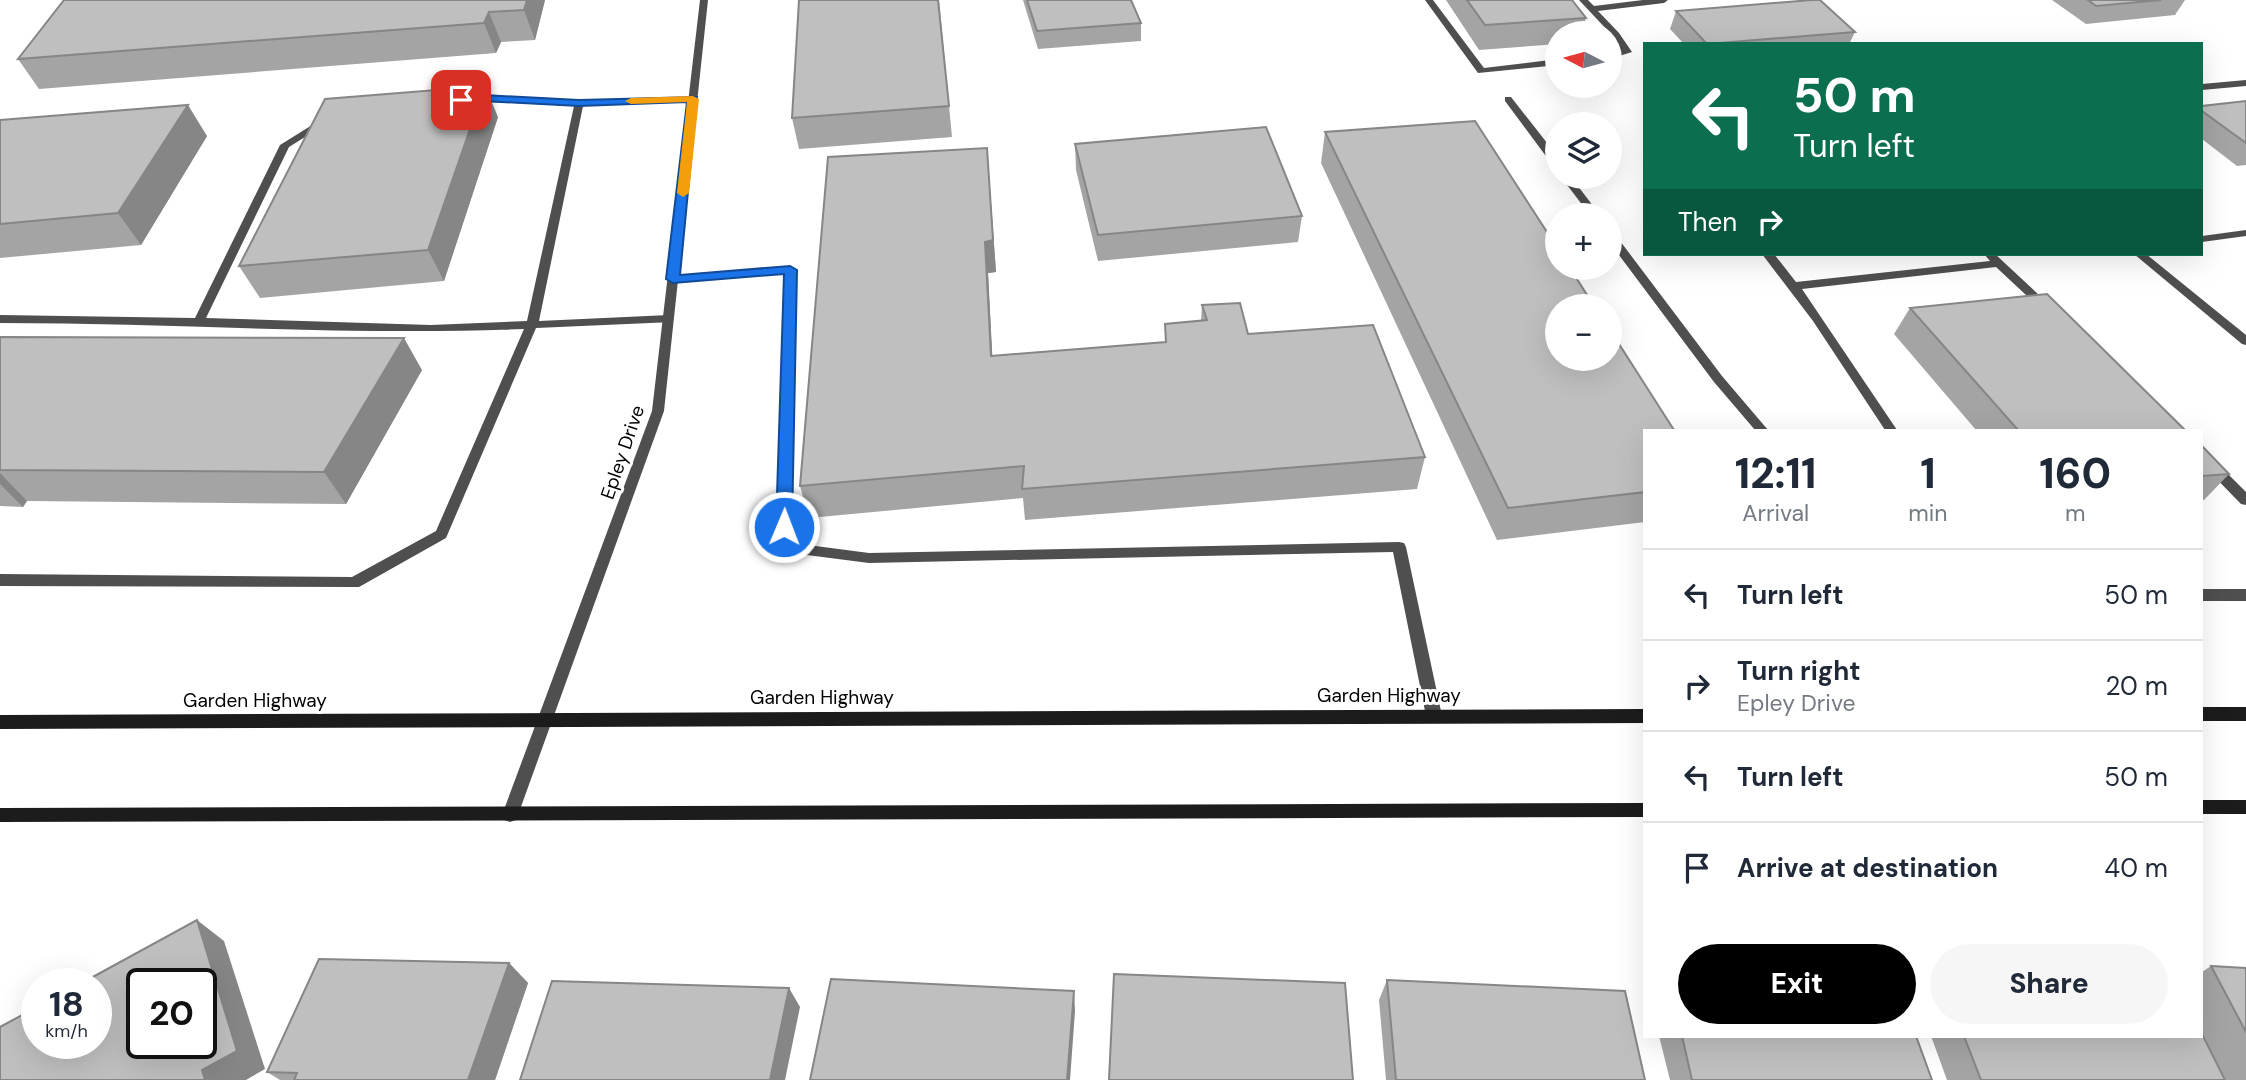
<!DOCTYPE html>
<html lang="en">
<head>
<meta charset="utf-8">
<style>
  body { margin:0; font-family:"DM Sans",sans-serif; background:#f6f6f7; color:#1f2937; height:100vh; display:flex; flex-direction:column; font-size:26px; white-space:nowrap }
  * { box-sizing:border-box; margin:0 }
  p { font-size:23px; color:#747a83 }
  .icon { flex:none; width:38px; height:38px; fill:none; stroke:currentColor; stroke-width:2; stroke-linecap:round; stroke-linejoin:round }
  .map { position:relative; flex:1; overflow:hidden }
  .side { position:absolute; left:1643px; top:429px; width:560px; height:609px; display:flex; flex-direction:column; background:#fff; border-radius:0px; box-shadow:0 7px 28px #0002 }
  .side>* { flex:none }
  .top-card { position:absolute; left:1643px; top:42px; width:560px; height:214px; border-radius:0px; box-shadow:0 7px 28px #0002; background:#0b6e4f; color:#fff; overflow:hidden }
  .needle { width:46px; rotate:276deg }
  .fabs { position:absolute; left:1545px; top:21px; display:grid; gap:14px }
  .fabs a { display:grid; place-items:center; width:77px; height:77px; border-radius:50%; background:#fff; box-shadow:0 7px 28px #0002; font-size:35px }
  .speed { position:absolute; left:21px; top:968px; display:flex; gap:14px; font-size:35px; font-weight:700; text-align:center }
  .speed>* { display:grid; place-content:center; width:91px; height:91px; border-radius:50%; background:#fff; box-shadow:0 7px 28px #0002; line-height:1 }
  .speed small { font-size:18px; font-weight:400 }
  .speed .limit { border:4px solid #111; border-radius:10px; background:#fff; color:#111 }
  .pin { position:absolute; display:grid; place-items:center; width:60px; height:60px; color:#fff; margin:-30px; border-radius:14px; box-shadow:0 4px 10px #0006 }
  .me { position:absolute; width:77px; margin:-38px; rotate:1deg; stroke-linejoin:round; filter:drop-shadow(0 0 5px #0008) }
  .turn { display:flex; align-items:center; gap:24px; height:147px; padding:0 35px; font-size:32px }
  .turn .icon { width:91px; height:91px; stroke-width:2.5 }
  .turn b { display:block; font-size:49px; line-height:60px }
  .then { display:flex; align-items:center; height:66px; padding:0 35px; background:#0003; gap:14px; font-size:26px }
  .eta { display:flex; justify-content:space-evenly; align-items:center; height:119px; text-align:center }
  .eta b { font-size:42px; font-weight:800; line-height:49px }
  .button { display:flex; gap:14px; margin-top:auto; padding:14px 35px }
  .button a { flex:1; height:80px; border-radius:42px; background:#000; color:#fff; font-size:28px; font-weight:800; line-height:80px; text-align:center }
  .button a+a { background:#f6f6f7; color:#1f2937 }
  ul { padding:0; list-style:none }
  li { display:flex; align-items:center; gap:21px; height:91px; padding:0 35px; border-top:2px solid #e0e1e3 }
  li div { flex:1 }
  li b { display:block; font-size:26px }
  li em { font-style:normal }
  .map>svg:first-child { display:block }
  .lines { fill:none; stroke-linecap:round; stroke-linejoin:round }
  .lane { fill:#4f4f4f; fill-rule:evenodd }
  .street { fill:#4f4f4f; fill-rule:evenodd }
  .secondary { fill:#1c1c1c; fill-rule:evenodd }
  .wall { fill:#a4a4a4 }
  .shaded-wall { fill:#868686 }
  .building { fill:#bfbfbf; stroke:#868686; stroke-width:2; fill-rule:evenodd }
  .route { fill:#1a73e8; stroke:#114b97; stroke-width:2 }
  .slow { fill:#f59e0b }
  .labels { text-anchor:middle; stroke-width:6; stroke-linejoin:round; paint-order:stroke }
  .street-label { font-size:19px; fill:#000; stroke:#fff }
</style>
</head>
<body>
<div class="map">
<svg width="2246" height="1080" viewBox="0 0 2246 1080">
  <rect width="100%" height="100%" fill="#fff"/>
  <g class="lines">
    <g class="lane">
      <path d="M1425 0H1433L1484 68 1558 59V65L1478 73Z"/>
      <path d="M1579 0H1588L1594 6 1643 0H1668L1664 3 1598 11 1619 33 1632 52 1610 59V53L1621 51 1610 33Z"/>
      <path d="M2246 80V86L2202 90V84Z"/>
      <path d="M473 96 579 100 696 97 698 99 693 102 583 106 539 321 669 315 673 316V322L536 328 446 538 359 587 0 586V574L352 577 436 531 524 329C350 336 175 323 0 323V315L195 318 280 145 325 117 329 118V122L289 147 206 318 431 325 527 321 574 106 470 101 468 99Z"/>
      <path d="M1505 97H1511L1558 157V168L1554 167 1505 101Z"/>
      <path d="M1561 177H1571L1600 215H1590Z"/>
      <path d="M2246 230V236L2202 242V236Z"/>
      <path d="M1610 232 1614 233 1722 376 1768 430H1755L1714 382 1610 243Z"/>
      <path d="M1762 254H1774L1796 282 1990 261 1984 254H1995L2052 307 2050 310H2042L1996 267 1802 289 1897 430H1885L1813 321Z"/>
      <path d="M2134 254H2146L2246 335V345L2242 344Z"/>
      <path d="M790 267 796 270 791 526 808 545 869 553 1399 542 1404 543 1406 547 1442 716 1440 721 1434 723 1428 721 1426 716 1393 552 869 563 799 554 777 527 784 274 673 283 667 279 673 275Z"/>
      <path d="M2202 451 2207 453 2246 492V505L2241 504 2202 464Z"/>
      <rect x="2202" y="589" width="44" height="12"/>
    </g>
    <path class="street" d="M700 0H708L664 411 518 815 516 820 510 822 504 820 502 815 652 411Z"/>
    <g class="secondary">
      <rect x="2202" y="707" width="44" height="14"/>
      <path d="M1645 709V723L0 729V715Z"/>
      <rect x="2202" y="800" width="44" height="14"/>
      <path d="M1645 803V817L0 822V808Z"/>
    </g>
  </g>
  <g class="wall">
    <path d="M545 0 535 40 501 42 496 53 39 89 18 59Z"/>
    <path d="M939 0 952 137 799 149 792 118Z"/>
    <path d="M1023 0H1131L1141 23V41L1038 49Z"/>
    <path d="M1446 0H1572L1586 18 1582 33H1558V44L1479 50Z"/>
    <path d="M2052 0H2185L2175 15 2086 24Z"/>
    <path d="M1676 11 1855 32 1849 44H1684L1670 29Z"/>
    <path d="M2246 101V165L2237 166 2202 139V106Z"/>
    <path d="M498 117 444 281 260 298 239 266Z"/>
    <path d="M0 120 207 136 141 245 0 258Z"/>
    <path d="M1325 132 1645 430V522L1497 540 1321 163Z"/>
    <path d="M1075 144 1302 216 1298 242 1098 261 1076 170Z"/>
    <path d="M987 148 996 272 988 273 992 356 1165 342V324L1201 321 1202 305 1248 334 1425 457 1417 489 1025 520 1023 498 809 518 800 486Z"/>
    <path d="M1910 308 2185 430H1976L1894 334Z"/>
    <path d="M0 337 422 370 346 504 27 501 23 507 0 506Z"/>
    <path d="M2202 446 2229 474 2204 500H2202Z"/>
    <path d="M509 963 528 983 495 1080H280L267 1072Z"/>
    <path d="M2211 966 2246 968V1080H2225L2202 1034V972Z"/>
    <path d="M1387 980 1645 1080H1386L1379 1000Z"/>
    <path d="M1659 1036H1916L1932 1080H1670Z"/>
    <path d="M1931 1036H2202L2225 1080H1947Z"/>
  </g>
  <g class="shaded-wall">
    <path d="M527 0H545L535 40 524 10Z"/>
    <path d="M489 12 501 42 496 53 484 23Z"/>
    <path d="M485 86 498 117 444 281 428 250Z"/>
    <path d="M188 105 207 136 141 245 118 213Z"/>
    <path d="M987 148 996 272 988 273 994 388 991 356 985 242Z"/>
    <path d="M404 338 422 370 346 504 324 472Z"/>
    <path d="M0 473 27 501 23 507 0 484Z"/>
    <path d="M197 920 224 941 265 1069 246 1080H205L202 1070Z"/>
    <path d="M509 963 528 983 495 1080H468Z"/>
    <path d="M789 988 800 1007 785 1080H770Z"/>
    <path d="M1074 991 1075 1011 1070 1080H1067Z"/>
  </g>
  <g class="building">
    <path d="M64 0H527L524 10 489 12 484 23 18 59Z"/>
    <path d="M799 0H938L949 106 792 118Z"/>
    <path d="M1027 0H1131L1141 23 1037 31Z"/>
    <path d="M1467 0H1572L1586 18 1485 25Z"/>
    <path d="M1812 0H1820L1855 32 1707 44 1676 11Z"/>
    <path d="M2088 0H2161L2096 6Z"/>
    <path d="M485 86 428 250 239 266 325 99Z"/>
    <path d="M2246 101V143L2202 111V106Z"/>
    <path d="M188 105 118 213 0 224V120Z"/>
    <path d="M1475 121 1558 249V268H1570L1594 306H1558V359H1610V330L1674 430H1645V492L1508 508 1325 132Z"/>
    <path d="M1266 127 1302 216 1098 235 1075 144Z"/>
    <path d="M987 148 993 240 985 242 991 356 1166 342 1165 324 1207 320 1202 305 1240 303 1248 334 1373 325 1425 457 1022 489 1024 466 800 486 828 157Z"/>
    <path d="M2047 294 2185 430H2018L1910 308Z"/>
    <path d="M0 337 404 338 324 472 0 470Z"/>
    <path d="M2202 446 2229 474 2202 476Z"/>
    <path d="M197 920 237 1051 202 1070 205 1080H0V1027L37 1007V1043H96V984H80ZM142 984H201V1043H142Z"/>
    <path d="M319 959 509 963 468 1080H294L297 1073 267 1072Z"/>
    <path d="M2211 966 2246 968V1032Z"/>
    <path d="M1114 974 1345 983 1353 1080H1109Z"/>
    <path d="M831 979 1074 991 1067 1080H810Z"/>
    <path d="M1387 980 1625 991 1645 1080H1396Z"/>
    <path d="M552 981 789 988 770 1080H520Z"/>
    <path d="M2202 1034 2225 1080H1981L1964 1036H2202Z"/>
    <path d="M1682 1036H1916L1932 1080H1692Z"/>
  </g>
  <path class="route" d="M483 95 579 100 697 97 680 275 790 266 797 270 792 527 790 531 784 532 776 527 784 274 673 283 666 279 687 102 579 106 483 101 461 104 455 100 461 97Z"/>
  <path class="slow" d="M693 96 699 99 689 193 683 197 677 193 687 102 631 104 625 101 631 98Z"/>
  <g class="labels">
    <g class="street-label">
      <text transform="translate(622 452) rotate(-71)" y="7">Epley Drive</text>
      <text x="1389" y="702">Garden Highway</text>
      <text x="822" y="704">Garden Highway</text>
      <text x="255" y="707">Garden Highway</text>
    </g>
  </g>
</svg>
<div class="fabs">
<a><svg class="needle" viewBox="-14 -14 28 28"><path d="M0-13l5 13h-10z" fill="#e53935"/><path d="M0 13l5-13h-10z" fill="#747a83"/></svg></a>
<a><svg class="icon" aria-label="layers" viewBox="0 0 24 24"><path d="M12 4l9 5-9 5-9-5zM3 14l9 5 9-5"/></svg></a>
<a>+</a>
<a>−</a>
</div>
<div class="speed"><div>18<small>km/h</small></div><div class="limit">20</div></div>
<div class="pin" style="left:461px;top:100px;background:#d93025"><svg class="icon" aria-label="arrive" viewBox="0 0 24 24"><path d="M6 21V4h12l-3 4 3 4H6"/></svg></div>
<svg class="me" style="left:784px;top:527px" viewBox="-20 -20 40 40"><circle r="17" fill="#1a73e8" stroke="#fff" stroke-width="3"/><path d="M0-11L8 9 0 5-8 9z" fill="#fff"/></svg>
<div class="top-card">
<div class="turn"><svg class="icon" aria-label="left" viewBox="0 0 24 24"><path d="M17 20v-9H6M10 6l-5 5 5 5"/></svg><div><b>50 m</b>Turn left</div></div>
<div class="then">Then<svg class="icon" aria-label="right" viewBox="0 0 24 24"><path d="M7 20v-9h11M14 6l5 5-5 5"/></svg></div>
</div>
<section class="side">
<div class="eta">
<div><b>12:11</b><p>Arrival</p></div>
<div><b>1</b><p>min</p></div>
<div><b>160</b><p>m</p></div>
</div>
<ul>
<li><svg class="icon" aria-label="left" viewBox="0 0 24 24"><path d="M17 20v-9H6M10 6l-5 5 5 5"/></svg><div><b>Turn left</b></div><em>50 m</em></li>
<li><svg class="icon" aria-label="right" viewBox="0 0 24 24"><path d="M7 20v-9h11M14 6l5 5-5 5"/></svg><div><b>Turn right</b><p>Epley Drive</p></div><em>20 m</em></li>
<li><svg class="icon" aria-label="left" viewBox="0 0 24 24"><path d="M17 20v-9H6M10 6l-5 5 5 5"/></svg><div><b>Turn left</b></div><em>50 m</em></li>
<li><svg class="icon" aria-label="arrive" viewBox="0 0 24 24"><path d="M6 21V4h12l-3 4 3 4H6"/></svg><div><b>Arrive at destination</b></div><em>40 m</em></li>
</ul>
<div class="button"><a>Exit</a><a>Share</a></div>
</section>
</div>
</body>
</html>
